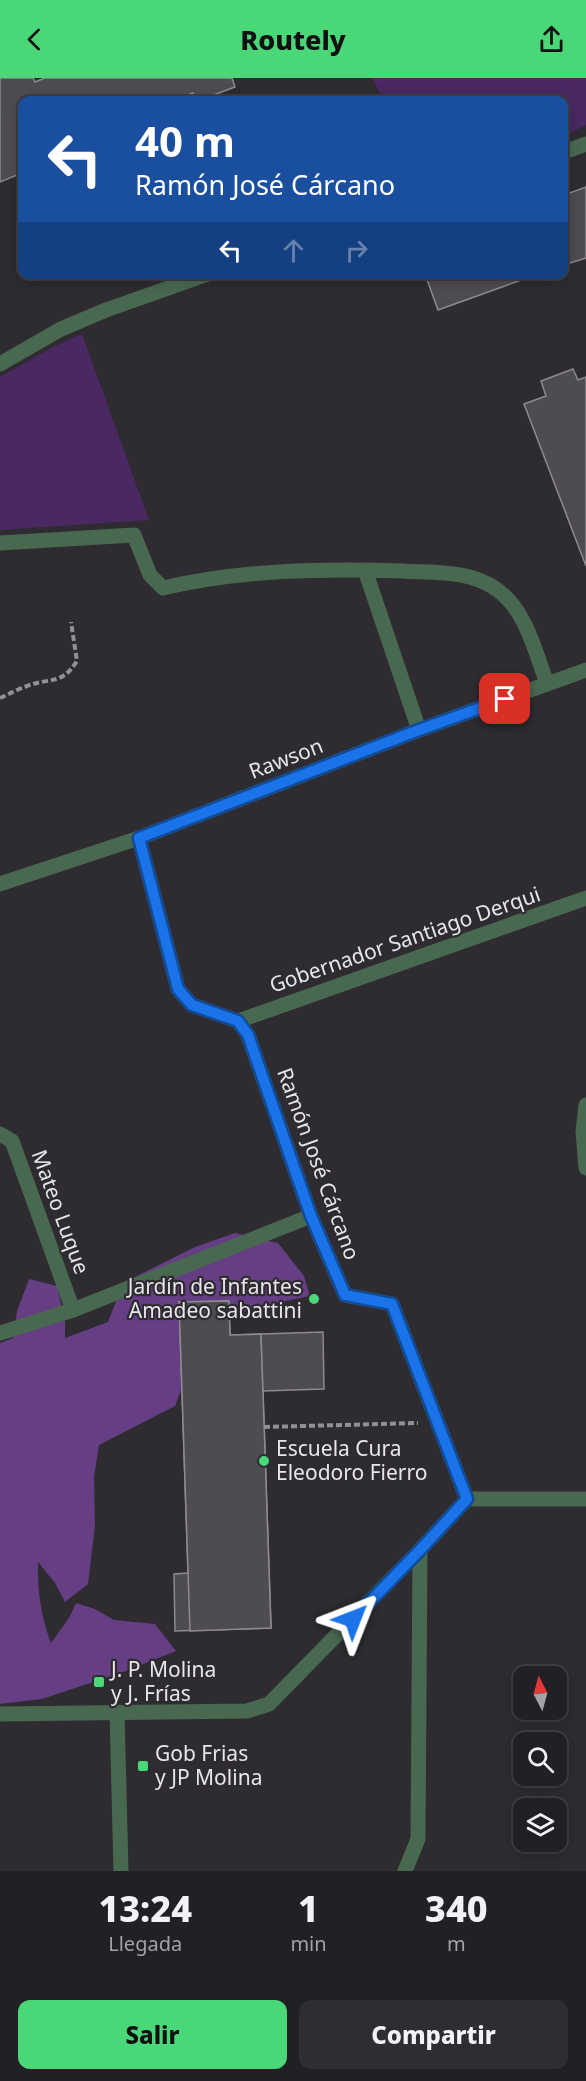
<!DOCTYPE html>
<html lang="es">
<head>
<meta charset="utf-8">
<style>
  body { margin:0; font-family:"Noto Sans",sans-serif; background:#2e2d32; color:#f1f3f6; height:100vh; display:flex; flex-direction:column; font-size:22px; white-space:nowrap }
  * { box-sizing:border-box; margin:0 }
  p { font-size:20px; color:#a2a3a7 }
  .icon { flex:none; width:33px; height:33px; fill:none; stroke:currentColor; stroke-width:2; stroke-linecap:round; stroke-linejoin:round }
  .map { position:relative; height:1793px; overflow:hidden }
  .side { display:flex; flex-direction:column; background:#222025; flex:1 }
  .side>* { flex:none }
  .banner { position:absolute; left:18px; top:18px; width:550px; height:183px; border-radius:12px; box-shadow:0 3px 15px #0003,0 0 0 2px #3f3e42; background:#1a4fa0; color:#fff; overflow:hidden }
  .needle { width:39px; rotate:354deg }
  .buttons { position:absolute; left:513px; top:1588px; display:grid; gap:12px }
  .buttons a { display:grid; place-items:center; width:54px; height:54px; border-radius:12px; background:#222025; box-shadow:0 3px 15px #0003,0 0 0 2px #3f3e42; font-size:30px }
  .pin { position:absolute; display:grid; place-items:center; width:51px; height:51px; color:#fff; margin:-26px; border-radius:12px; box-shadow:0 3px 9px #0006 }
  .me { position:absolute; width:66px; margin:-33px; rotate:45deg; stroke-linejoin:round; filter:drop-shadow(0 0 4px #0008) }
  .turn { display:flex; align-items:center; gap:21px; height:126px; padding:0 18px; font-size:27px }
  .turn .icon { width:78px; height:78px; stroke-width:2.5 }
  .turn b { display:block; font-size:42px; line-height:51px }
  .lanes { display:flex; align-items:center; height:57px; padding:0 18px; background:#0003; justify-content:center; gap:30px; direction:ltr }
  .lanes .off { opacity:.35 }
  .eta { display:flex; justify-content:space-evenly; align-items:center; height:102px; text-align:center }
  .eta b { font-size:36px; font-weight:800; line-height:42px }
  .button { display:flex; gap:12px; margin-top:auto; padding:12px 18px }
  .button a { flex:1; height:69px; border-radius:12px; background:#4ad778; color:#111; font-size:24px; font-weight:800; line-height:69px; text-align:center }
  .button a+a { background:#2e2d32; color:#f1f3f6 }
  header { display:flex; justify-content:space-between; align-items:center; height:78px; padding:0 18px; background:#4ad778; color:#111; font-size:27px; font-weight:800 }
  .map>svg:first-child { display:block }
  .green { fill:#4a2862 }
  .forest { fill:#653e83 }
  .building { fill:#4f4b52; stroke:#8e8a92; stroke-width:1.5 }
  .lines { fill:none; stroke-linecap:round; stroke-linejoin:round }
  .path { stroke:#939196; stroke-width:4; stroke-dasharray:6 3; stroke-linecap:butt }
  .minor { stroke:#496850; stroke-width:15 }
  .route-casing { stroke:#114b97; stroke-width:15 }
  .route { stroke:#1a73e8; stroke-width:10 }
  .poi-dot { fill:#4ad778; stroke:#2e2b31; stroke-width:2 }
  .labels { text-anchor:middle; stroke-width:4.5; stroke-linejoin:round; paint-order:stroke }
  .street-label { font-size:21px; fill:#e8e6ea; stroke:#2e2b31 }
  .poi-label { font-size:21px; fill:#e8e6ea; stroke:#2e2b31; text-anchor:start }
</style>
</head>
<body>
<header><svg class="icon" aria-label="back" viewBox="0 0 24 24"><path d="M15 5l-7 7 7 7"/></svg>Routely<svg class="icon" aria-label="share" viewBox="0 0 24 24"><path d="M12 15V3M7 8l5-5 5 5M5 13v7h14v-7"/></svg></header>
<div class="map">
<svg width="586" height="1793" viewBox="0 0 586 1793">
  <rect width="100%" height="100%" fill="#2e2b31"/>
  <g class="green">
    <path d="M372 0H586V47L564 58V22H383Z"/>
    <path d="M82 256 149 442 0 452V299L53 269Z"/>
  </g>
  <path class="forest" d="M235 1155 278 1165 304 1198 310 1218 256 1229 207 1250 191 1285 175 1328 99 1367 94 1399 95 1447 88 1506 65 1524 55 1505 38 1484C37 1512 41 1538 51 1565L69 1540 76 1525 95 1531 114 1542 155 1546 176 1573 126 1593 42 1621 0 1626V1265L13 1260 17 1233 29 1201 57 1208 65 1242V1260L108 1244 123 1205 195 1169Z"/>
  <g class="building">
    <path d="M0 0H33L35 4 45 0H232L235 9 200 22H196L193 15 174 22H22V95L0 104Z"/>
    <path d="M586 109V180L564 187V117Z"/>
    <path d="M425 196H538L438 232Z"/>
    <path d="M573 291 578 302 586 299V488L524 326 546 318 541 303Z"/>
    <path d="M229 1223 230 1257 261 1256 271 1550 175 1553 174 1496 188 1495 179 1224Z"/>
    <path d="M229 1223 230 1257 261 1256 271 1550 190 1553 179 1224Z"/>
    <path d="M323 1254 324 1311 263 1313 261 1256Z"/>
  </g>
  <g class="lines">
    <g class="path">
      <path d="M0 620C9 616 18 611 27 608 50 599 61 608 77 583L71 544"/>
      <path d="M264 1349 418 1345"/>
    </g>
    <g class="minor">
      <path d="M564 74 586 66"/>
      <path d="M0 286 61 251 106 232 208 196"/>
      <path d="M0 465 134 457 150 497 163 510C241 492 323 490 403 493 435 495 469 492 496 511 526 531 535 574 547 605"/>
      <path d="M365 492 419 652"/>
      <path d="M139 760 178 911 192 927 238 943 248 957 311 1138 345 1217 392 1226 467 1421"/>
      <path d="M0 806 139 760 419 652 586 592"/>
      <path d="M238 943 586 820"/>
      <path d="M586 1027 583 1054 586 1090"/>
      <path d="M0 1056 12 1063 73 1232"/>
      <path d="M0 1255 73 1232 311 1138"/>
      <path d="M117 1634 121 1793"/>
      <path d="M0 1636 247 1633 269 1626 420 1472 467 1421H586"/>
      <path d="M405 1793 418 1761 420 1472"/>
    </g>
  </g>
  <g class="lines">
    <g class="route-casing">
      <path id="route" d="M353 1541 420 1472 467 1421 392 1226 345 1217 311 1138 248 957 238 943 192 927 178 911 139 760 419 652 505 621"/>
    </g>
    <use href="#route" class="route"/>
  </g>
  <g class="poi-dot">
    <circle cx="314" cy="1221" r="6"/>
    <circle cx="264" cy="1383" r="6"/>
    <rect x="93" y="1598" width="12" height="12" rx="3"/>
    <rect x="137" y="1682" width="12" height="12" rx="3"/>
  </g>
  <g class="labels">
    <g class="street-label">
      <text transform="translate(286 681) rotate(-21)" y="7">Rawson</text>
      <text transform="translate(405 862) rotate(-19)" y="7">Gobernador Santiago Derqui</text>
      <text transform="translate(318 1086) rotate(70)" y="7">Ramón José Cárcano</text>
      <text transform="translate(60 1134) rotate(70)" y="7">Mateo Luque</text>
    </g>
    <g class="poi-label">
      <text x="302" y="1216" text-anchor="end">Jardín de Infantes<tspan x="302" dy="24">Amadeo sabattini</tspan></text>
      <text x="276" y="1378">Escuela Cura<tspan x="276" dy="24">Eleodoro Fierro</tspan></text>
      <text x="111" y="1599">J. P. Molina<tspan x="111" dy="24">y J. Frías</tspan></text>
      <text x="155" y="1683">Gob Frias<tspan x="155" dy="24">y JP Molina</tspan></text>
    </g>
  </g>
</svg>
<div class="buttons">
<a><svg class="needle" viewBox="-14 -14 28 28"><path d="M0-13l5 13h-10z" fill="#e53935"/><path d="M0 13l5-13h-10z" fill="#a2a3a7"/></svg></a>
<a><svg class="icon" aria-label="search" viewBox="0 0 24 24"><circle cx="10" cy="10" r="6"/><path d="M15 15l6 6"/></svg></a>
<a><svg class="icon" aria-label="layers" viewBox="0 0 24 24"><path d="M12 4l9 5-9 5-9-5zM3 14l9 5 9-5"/></svg></a>
</div>
<div class="pin" style="left:505px;top:621px;background:#d93025"><svg class="icon" aria-label="arrive" viewBox="0 0 24 24"><path d="M6 21V4h12l-3 4 3 4H6"/></svg></div>
<svg class="me" style="left:353px;top:1541px" viewBox="-20 -20 40 40"><path d="M0-17L14 15 0 8-14 15z" fill="#1a73e8" stroke="#fff" stroke-width="4"/></svg>
<div class="banner">
<div class="turn"><svg class="icon" aria-label="left" viewBox="0 0 24 24"><path d="M17 20v-9H6M10 6l-5 5 5 5"/></svg><div><b>40 m</b>Ramón José Cárcano</div></div>
<div class="lanes"><svg class="icon" aria-label="left" viewBox="0 0 24 24"><path d="M17 20v-9H6M10 6l-5 5 5 5"/></svg><svg class="icon off" aria-label="ahead" viewBox="0 0 24 24"><path d="M12 20V5M6 11l6-6 6 6"/></svg><svg class="icon off" aria-label="right" viewBox="0 0 24 24"><path d="M7 20v-9h11M14 6l5 5-5 5"/></svg></div>
</div>
</div>
<section class="side">
<div class="eta">
<div><b>13:24</b><p>Llegada</p></div>
<div><b>1</b><p>min</p></div>
<div><b>340</b><p>m</p></div>
</div>
<div class="button"><a>Salir</a><a>Compartir</a></div>
</section>
</body>
</html>
